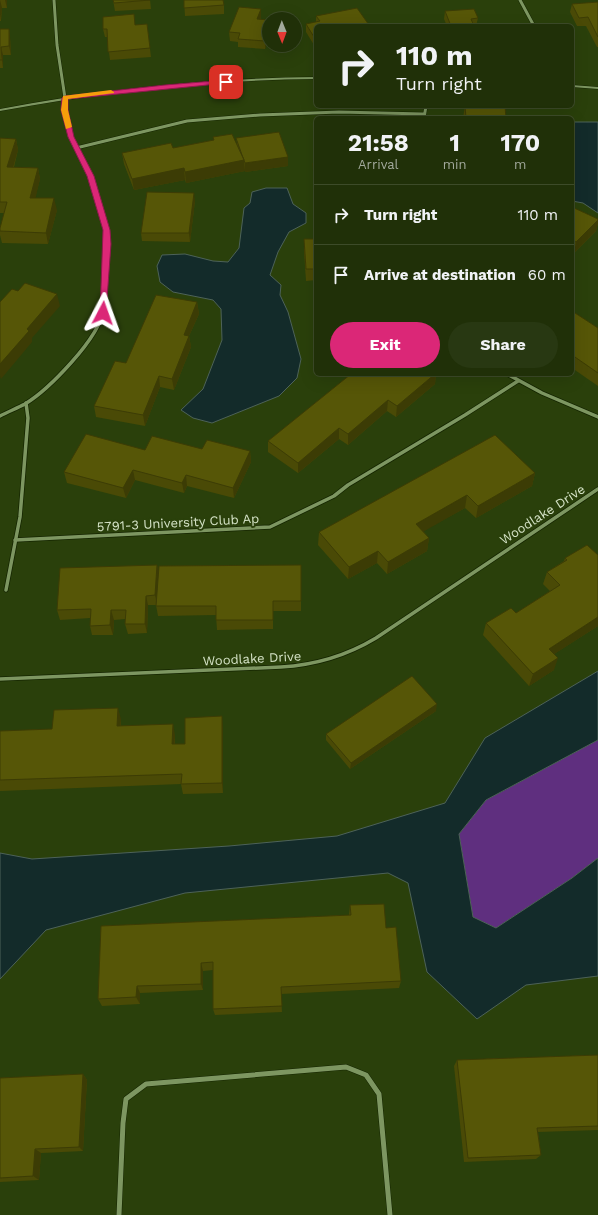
<!DOCTYPE html>
<html lang="en">
<head>
<meta charset="utf-8">
<style>
  body { margin:0; font-family:"Work Sans",sans-serif; background:#283812; color:#f1f3f6; height:100vh; display:flex; flex-direction:column; font-size:15px; white-space:nowrap }
  * { box-sizing:border-box; margin:0 }
  p { font-size:13px; color:#a2a99c }
  .icon { flex:none; width:22px; height:22px; fill:none; stroke:currentColor; stroke-width:2; stroke-linecap:round; stroke-linejoin:round }
  .map { position:relative; flex:1; overflow:hidden }
  .drawer { position:absolute; left:314px; top:116px; width:260px; height:260px; display:flex; flex-direction:column; background:#203008; border-radius:6px; box-shadow:0 4px 16px #0002,0 0 0 1px #3d4b29 }
  .drawer>* { flex:none }
  .guide { position:absolute; left:314px; top:24px; width:260px; height:84px; border-radius:6px; box-shadow:0 4px 16px #0002,0 0 0 1px #3d4b29; background:#203008; color:#f1f3f6; overflow:hidden }
  .needle { width:26px; rotate:179deg }
  .fabs { position:absolute; left:262px; top:12px; display:grid; gap:8px }
  .fabs a { display:grid; place-items:center; width:40px; height:40px; border-radius:50%; background:#203008; box-shadow:0 4px 16px #0002,0 0 0 1px #3d4b29; font-size:20px }
  .pin { position:absolute; display:grid; place-items:center; width:34px; height:34px; color:#fff; margin:-17px; border-radius:8px; box-shadow:0 2px 6px #0006 }
  .me { position:absolute; width:44px; margin:-22px; rotate:4deg; stroke-linejoin:round; filter:drop-shadow(0 0 3px #0008) }
  .turn { display:flex; align-items:center; gap:14px; height:84px; padding:0 16px; font-size:18px }
  .turn .icon { width:52px; height:52px; stroke-width:2.5 }
  .turn b { display:block; font-size:28px; line-height:34px }
  .eta { display:flex; justify-content:space-evenly; align-items:center; height:68px; text-align:center }
  .eta b { font-size:24px; font-weight:700; line-height:28px }
  .cta { display:flex; gap:8px; margin-top:auto; padding:8px 16px }
  .cta a { flex:1; height:46px; border-radius:24px; background:#db2777; color:#fff; font-size:16px; font-weight:700; line-height:46px; text-align:center }
  .cta a+a { background:#283812; color:#f1f3f6 }
  ul { padding:0; list-style:none }
  li { display:flex; align-items:center; gap:12px; height:60px; padding:0 16px; border-top:1px solid #3d4b29 }
  li div { flex:1 }
  li b { display:block; font-size:15px }
  li em { font-style:normal }
  .map>svg:first-child { display:block }
  .green { fill:#5f2f7f }
  .water { fill:#132b2a; stroke:#4d6259 }
  .lines { fill:none; stroke-linecap:round; stroke-linejoin:round }
  .minor-far2-casing { stroke:#152500; stroke-width:4 }
  .minor-far1-casing { stroke:#152500; stroke-width:5 }
  .minor-casing { stroke:#152500; stroke-width:6 }
  .tertiary-casing { stroke:#152500; stroke-width:1 }
  .minor-far2 { stroke:#7d9661; stroke-width:3 }
  .minor-far1 { stroke:#7d9661; stroke-width:3.5 }
  .minor { stroke:#7d9661; stroke-width:5 }
  .tertiary { fill:#7d9661; fill-rule:evenodd }
  .wall { fill:#4a4a06 }
  .shaded-wall { fill:#3c3c05 }
  .building { fill:#565607; stroke:#3c3c05 }
  .route { fill:#db2777; stroke:#8e194d }
  .slow { fill:#f59e0b }
  .labels { text-anchor:middle; stroke-width:4; stroke-linejoin:round; paint-order:stroke }
  .street-label { font-size:13px; fill:#d5e3c7; stroke:#2a400b }
</style>
</head>
<body>
<div class="map">
<svg width="598" height="1215" viewBox="0 0 598 1215">
  <rect width="100%" height="100%" fill="#2a400b"/>
  <path class="green" d="M598 740V858L572 878 496 928 473 917 459 834 486 800Z"/>
  <g class="water">
    <path d="M572 122H598V213L583 203 572 201Z"/>
    <path d="M266 188H287L293 204 306 213V223L289 232 278 252 270 275 281 285 280 295 288 312 301 359 297 378 279 396 212 423 193 418 181 410 203 389 222 340 221 309 213 300 173 292 160 282 157 266 162 255 185 254 213 261 228 262 239 248 244 208 250 203 252 192Z"/>
    <path d="M598 671V740L486 800 459 834 473 917 496 928 572 878 598 858V976L526 985 477 1019 427 972 408 883 388 873 185 893 46 930 0 979V853L32 859 229 846 337 836 445 803 485 738Z"/>
  </g>
  <g class="lines">
    <g class="minor-far2-casing">
      <g id="minor-far2">
        <path d="M54 0 57 45 65 98V110L71 137 90 176 107 230 103 311"/>
        <path d="M520 0 534 26"/>
        <path d="M424 118 426 106"/>
        <path d="M76 148 187 121 260 115 339 112 424 114"/>
      </g>
    </g>
    <g class="minor-far1-casing">
      <g id="minor-far1">
        <path d="M507 374 542 393 598 417"/>
        <path d="M0 416C8 412 17 408 25 404 48 390 100 338 103 310"/>
        <path d="M15 540 270 527 334 496 348 485 465 415 518 381"/>
        <path d="M6 590 20 517 28 418 26 403"/>
        <path d="M0 679 281 667C316 665 346 656 376 638L598 489"/>
      </g>
    </g>
    <g class="minor-casing">
      <path id="minor" d="M119 1215 123 1123 126 1099 146 1084 346 1067 366 1075 379 1094 390 1215"/>
    </g>
    <g class="tertiary-casing">
      <g id="tertiary">
        <path d="M316 77V79C210 80 104 92 0 111V109C104 89 210 78 316 77Z"/>
        <path d="M572 85 598 87V89L572 87Z"/>
      </g>
    </g>
    <use href="#minor-far2" class="minor-far2"/>
    <use href="#minor-far1" class="minor-far1"/>
    <use href="#minor" class="minor"/>
    <use href="#tertiary" class="tertiary"/>
  </g>
  <g class="wall">
    <path d="M0 0H7V8H2L1 21H0Z"/>
    <path d="M113 0H150L151 9 115 11Z"/>
    <path d="M184 0 224 5V14L185 16Z"/>
    <path d="M598 2V47H597L586 26H577L570 12 572 4Z"/>
    <path d="M261 9V17L260 20H269V44H267L265 49 238 47V42L230 41 229 32Z"/>
    <path d="M445 11 478 18 476 26H447L444 19Z"/>
    <path d="M316 16 369 25V26H316V45H314L306 32V24L316 22Z"/>
    <path d="M147 24 151 57 110 60 107 37H105L103 29Z"/>
    <path d="M0 29H9L10 37 11 55H3V68H0Z"/>
    <path d="M465 106 506 118H463Z"/>
    <path d="M213 137 237 144 236 138 288 166 245 172V171L186 183 185 180 134 190 124 164 122 153 173 148 214 140Z"/>
    <path d="M0 138 16 139 18 150 14 167 38 168 40 179 35 198 57 210 48 244 2 243 0 235V228L4 213H0Z"/>
    <path d="M313 163H316V207H314L313 174Z"/>
    <path d="M195 201 190 242 142 241 141 233Z"/>
    <path d="M572 207 598 219V223L596 231 574 253H572Z"/>
    <path d="M304 239H316V280L306 281 304 251Z"/>
    <path d="M197 302 199 314 189 336 191 347 174 390 160 387 145 426 96 417 94 406 126 363Z"/>
    <path d="M572 311 598 328V386L572 368Z"/>
    <path d="M351 374H436L435 384 396 417 387 411 348 445 339 439 298 473 268 452V441Z"/>
    <path d="M202 449 250 451 251 462 234 498 187 486 184 493 135 480 126 498 67 483 64 472 145 450Z"/>
    <path d="M535 473 532 486 476 518 465 508 423 531 429 538 427 551 387 574 377 563 348 579 318 545 319 532Z"/>
    <path d="M598 555V626L554 654V670L529 686 483 635 486 623 516 613 550 591 543 584 547 572 564 561 565 558Z"/>
    <path d="M157 565 159 574 301 565V611H273V629L217 630 216 615 158 616 156 605H148L147 633 128 634 125 624V619L114 620 113 635H92L90 626V618L60 620 57 610Z"/>
    <path d="M436 711 350 769 326 740V734Z"/>
    <path d="M121 719V726L175 735V744H185L223 727V793L183 794 181 784 0 791V731L52 729Z"/>
    <path d="M350 905 386 928 401 981 399 988 281 994 282 1012 215 1015 213 1009V970L203 971V990L140 993V1004L102 1006 98 999 101 926 349 915Z"/>
    <path d="M598 1055V1130L538 1132 541 1155 536 1159 464 1162 454 1066 457 1060Z"/>
    <path d="M83 1074 87 1080 83 1151 41 1153 39 1180 0 1182V1078Z"/>
  </g>
  <g class="shaded-wall">
    <path d="M0 0 2 8 1 21 0 14Z"/>
    <path d="M5 0H7V8Z"/>
    <path d="M261 9V17L257 28V19Z"/>
    <path d="M9 29 10 37 11 55 9 46Z"/>
    <path d="M266 36 267 44 265 49V41Z"/>
    <path d="M316 36V45H314V37Z"/>
    <path d="M1 47 3 55V68L2 60Z"/>
    <path d="M16 139 18 150 10 178 7 167Z"/>
    <path d="M288 157V166L245 172V163Z"/>
    <path d="M244 160 245 171 186 183 185 172Z"/>
    <path d="M38 168 40 179 33 209 30 198Z"/>
    <path d="M184 168 185 180 134 190 132 179Z"/>
    <path d="M194 193 195 201 190 242 189 233Z"/>
    <path d="M54 198 57 210 48 244 46 233Z"/>
    <path d="M598 220V223L596 231 574 253 576 242Z"/>
    <path d="M57 294 60 306 32 338V342L1 379 0 376V364L27 329Z"/>
    <path d="M197 302 199 314 189 336 191 347 174 390 172 379 184 335Z"/>
    <path d="M435 374H436L435 384 396 417 397 406Z"/>
    <path d="M159 376 160 387 145 426 143 415Z"/>
    <path d="M388 400 387 411 348 445V434Z"/>
    <path d="M339 428V439L298 473V463Z"/>
    <path d="M250 451 251 462 234 498 233 488Z"/>
    <path d="M133 470 135 480 126 498 123 488Z"/>
    <path d="M535 473 532 486 476 518 478 506Z"/>
    <path d="M186 475 187 486 184 493 182 483Z"/>
    <path d="M467 495 465 508 414 537 416 524Z"/>
    <path d="M429 538 427 551 387 574 388 562Z"/>
    <path d="M378 551 377 563 348 579 349 567Z"/>
    <path d="M157 565 159 575 157 605 155 595Z"/>
    <path d="M146 596 148 605 147 633 145 624Z"/>
    <path d="M111 610 114 620 113 635 110 625Z"/>
    <path d="M598 617V626L545 660 549 649Z"/>
    <path d="M558 658 554 670 529 686 533 674Z"/>
    <path d="M437 704 436 711 350 769 351 763Z"/>
    <path d="M118 708 121 719 120 737 117 726Z"/>
    <path d="M222 716 223 727V793L222 783Z"/>
    <path d="M173 724 175 735 174 755 172 744Z"/>
    <path d="M201 963 203 971V990L201 984Z"/>
    <path d="M137 986 140 993V1004L136 997Z"/>
    <path d="M83 1074 87 1080 83 1151 79 1147Z"/>
    <path d="M35 1149 41 1153 39 1180 33 1176Z"/>
  </g>
  <g class="building">
    <path d="M113 0H150L114 3Z"/>
    <path d="M184 0H223L224 5 184 8Z"/>
    <path d="M598 2V37L588 17 579 18 572 4Z"/>
    <path d="M239 7 261 9 257 19 269 20V36H266L265 41 238 39 240 33 229 32Z"/>
    <path d="M357 8 369 25 367 26H316V36L314 37 306 24 320 21 316 16Z"/>
    <path d="M474 9 478 18 471 19 474 26H451L445 11Z"/>
    <path d="M134 14 135 25 147 24 150 48 108 52 107 29H103V17Z"/>
    <path d="M0 29H9V46L1 47 2 60H0Z"/>
    <path d="M465 106H505L506 118H466Z"/>
    <path d="M279 132 288 157 245 163 244 160 242 155 236 138Z"/>
    <path d="M232 134 244 160 185 172 184 168 132 179 122 153 171 143 173 148 214 140 213 137Z"/>
    <path d="M0 138 16 139 7 167 38 168 30 198H54L46 233 0 231V228L7 202H0Z"/>
    <path d="M313 163H316V195H315Z"/>
    <path d="M147 192 194 193 189 233H141Z"/>
    <path d="M572 207 598 219V220L576 242 572 240Z"/>
    <path d="M304 239H316V269H306Z"/>
    <path d="M25 283 57 294 27 329 29 331 0 364V302L12 289 18 291Z"/>
    <path d="M156 295 197 302 184 335 189 336 172 379 159 376 143 415 94 406 115 361 126 363Z"/>
    <path d="M572 311 598 328V373L572 355Z"/>
    <path d="M351 374H435L397 406 388 400 348 434 339 428 298 463 268 441Z"/>
    <path d="M86 434 145 450 152 436 202 449 207 440 250 451 233 488 186 475 182 483 133 470 123 488 64 472Z"/>
    <path d="M495 435 535 473 478 506 467 495 416 524 429 538 388 562 378 551 349 567 319 532Z"/>
    <path d="M587 545 598 555V617L549 649 558 658 533 674 486 623 511 608 516 613 560 585 547 572 567 560 565 558Z"/>
    <path d="M157 565 155 595 146 596 145 624H125L126 610H111L110 625 90 626 91 609 57 610 60 568Z"/>
    <path d="M301 565V601H273V620H216V606H156L159 566Z"/>
    <path d="M412 676 437 704 351 763 326 734Z"/>
    <path d="M118 708 117 726 173 724 172 744H185V718L222 716V783L181 784 182 774 0 780V731L52 729 54 710Z"/>
    <path d="M384 904 386 928 396 927 401 981 281 987 282 1006 213 1009V962L201 963V984L137 986 136 997 98 999 101 926 351 915 350 905Z"/>
    <path d="M598 1055V1126L537 1128 541 1155 468 1158 457 1060Z"/>
    <path d="M83 1074 79 1147 35 1149 33 1176 0 1178V1078Z"/>
  </g>
  <path class="route" d="M226 80 229 82 228 83 68 99V110L74 137 94 176 110 230 111 244 106 313 103 316 100 315 103 230 87 176 68 137 61 110 62 98 65 96 165 85Z"/>
  <path class="slow" d="M111 90 114 92V93L68 99V110L72 127 66 129 61 110 63 96Z"/>
  <g class="labels">
    <g class="street-label">
      <text transform="translate(542 514) rotate(-33)" y="5">Woodlake Drive</text>
      <text transform="translate(178 522) rotate(-3)" y="5">5791-3 University Club Ap</text>
      <text transform="translate(252 658) rotate(-3)" y="5">Woodlake Drive</text>
    </g>
  </g>
</svg>
<div class="fabs">
<a><svg class="needle" viewBox="-14 -14 28 28"><path d="M0-13l5 13h-10z" fill="#e53935"/><path d="M0 13l5-13h-10z" fill="#a2a99c"/></svg></a>
</div>
<div class="pin" style="left:226px;top:82px;background:#d93025"><svg class="icon" aria-label="arrive" viewBox="0 0 24 24"><path d="M6 21V4h12l-3 4 3 4H6"/></svg></div>
<svg class="me" style="left:103px;top:313px" viewBox="-20 -20 40 40"><path d="M0-17L14 15 0 8-14 15z" fill="#db2777" stroke="#fff" stroke-width="4"/></svg>
<div class="guide">
<div class="turn"><svg class="icon" aria-label="right" viewBox="0 0 24 24"><path d="M7 20v-9h11M14 6l5 5-5 5"/></svg><div><b>110 m</b>Turn right</div></div>
</div>
<section class="drawer">
<div class="eta">
<div><b>21:58</b><p>Arrival</p></div>
<div><b>1</b><p>min</p></div>
<div><b>170</b><p>m</p></div>
</div>
<ul>
<li><svg class="icon" aria-label="right" viewBox="0 0 24 24"><path d="M7 20v-9h11M14 6l5 5-5 5"/></svg><div><b>Turn right</b></div><em>110 m</em></li>
<li><svg class="icon" aria-label="arrive" viewBox="0 0 24 24"><path d="M6 21V4h12l-3 4 3 4H6"/></svg><div><b>Arrive at destination</b></div><em>60 m</em></li>
</ul>
<div class="cta"><a>Exit</a><a>Share</a></div>
</section>
</div>
</body>
</html>
